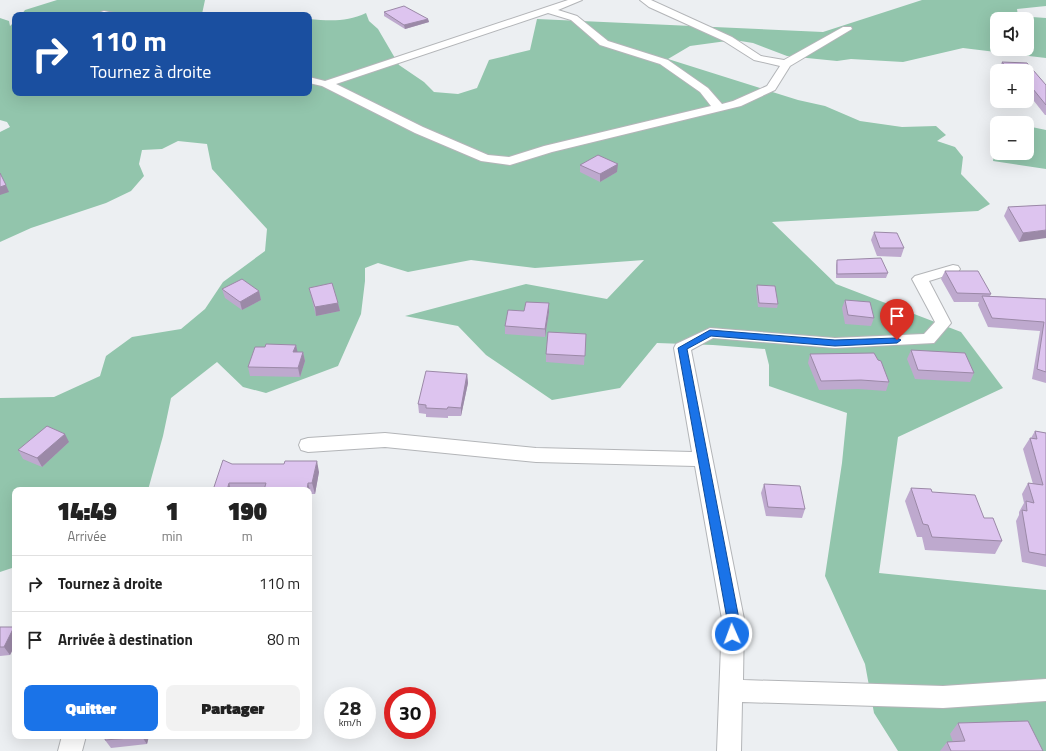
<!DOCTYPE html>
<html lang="fr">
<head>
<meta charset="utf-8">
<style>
  body { margin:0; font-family:"Titillium Web",sans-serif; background:#f2f2f2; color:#222; height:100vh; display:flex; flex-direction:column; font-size:15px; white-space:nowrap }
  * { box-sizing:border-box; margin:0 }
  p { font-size:13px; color:#767676 }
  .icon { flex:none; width:22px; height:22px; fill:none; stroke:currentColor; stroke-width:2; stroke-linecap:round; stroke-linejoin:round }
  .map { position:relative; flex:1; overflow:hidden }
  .drawer { position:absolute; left:12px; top:487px; width:300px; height:252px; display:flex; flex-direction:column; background:#fff; border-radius:8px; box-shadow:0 4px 16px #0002 }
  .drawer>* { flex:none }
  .guide { position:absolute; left:12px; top:12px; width:300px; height:84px; border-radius:8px; box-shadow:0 4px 16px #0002; background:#1a4fa0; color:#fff; overflow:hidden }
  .buttons { position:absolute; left:990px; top:12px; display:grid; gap:8px }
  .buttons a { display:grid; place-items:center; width:44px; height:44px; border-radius:8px; background:#fff; box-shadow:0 4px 16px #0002; font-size:20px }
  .speed { position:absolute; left:324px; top:687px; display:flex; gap:8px; font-size:20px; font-weight:700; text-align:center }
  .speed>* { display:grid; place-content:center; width:52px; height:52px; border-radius:50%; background:#fff; box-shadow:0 4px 16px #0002; line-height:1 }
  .speed small { font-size:10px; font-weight:400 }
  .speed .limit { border:6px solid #d22; background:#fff; color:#111 }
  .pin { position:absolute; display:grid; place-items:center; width:34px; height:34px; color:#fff; margin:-41px -17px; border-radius:50% 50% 50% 0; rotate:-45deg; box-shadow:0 0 4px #0007 }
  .pin .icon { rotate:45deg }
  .me { position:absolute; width:44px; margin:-22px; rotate:358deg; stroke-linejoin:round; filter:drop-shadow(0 0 3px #0008) }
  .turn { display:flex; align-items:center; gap:14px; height:84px; padding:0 12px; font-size:18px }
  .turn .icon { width:52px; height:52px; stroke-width:2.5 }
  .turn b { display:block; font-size:28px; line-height:34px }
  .eta { display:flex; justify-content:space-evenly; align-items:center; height:68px; text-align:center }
  .eta b { font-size:24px; font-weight:800; line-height:28px }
  .button { display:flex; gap:8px; margin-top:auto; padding:8px 12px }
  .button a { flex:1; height:46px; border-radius:8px; background:#1a73e8; color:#fff; font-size:16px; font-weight:800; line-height:46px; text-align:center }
  .button a+a { background:#f2f2f2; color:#222 }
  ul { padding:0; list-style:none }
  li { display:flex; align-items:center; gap:12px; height:56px; padding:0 12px; border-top:1px solid #e0e0e0 }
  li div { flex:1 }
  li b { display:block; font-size:15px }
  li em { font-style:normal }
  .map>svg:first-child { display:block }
  .forest { fill:#92c5ac; fill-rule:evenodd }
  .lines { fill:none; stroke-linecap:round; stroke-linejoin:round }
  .minor-casing { stroke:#b3b5b8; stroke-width:2 }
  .minor { fill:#fff; fill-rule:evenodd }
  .wall { fill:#bea9ce }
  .shaded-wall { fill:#9b89a7 }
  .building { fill:#ddc4ef; stroke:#9b89a7 }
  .route { fill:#1a73e8; stroke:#114b97 }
</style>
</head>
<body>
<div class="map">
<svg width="1046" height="751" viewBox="0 0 1046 751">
  <rect width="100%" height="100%" fill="#eceff2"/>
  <g class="forest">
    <path d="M57 0H205L202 14 203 15H21L25 10Z"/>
    <path d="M922 0H1046V6L1017 9 1018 16 1046 18V58L963 48 903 62 851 59 837 61 787 56 753 43 734 40 690 46 668 59 798 100 825 106 860 121 902 127 936 126 946 135 937 141 955 147 963 157 961 174 990 204 978 211 772 222 836 284 961 332 1003 388 898 437 879 573 1046 590V751H898L874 713 865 664 825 576 842 463 847 413 769 386V365L765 349 713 345 657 343 620 388 552 400 486 355 458 326 405 316 526 284 607 299 644 260 535 268 471 260 408 272 378 263 365 268V281L361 314 338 366 266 393 243 387 217 362 171 398 163 436 148 490H15V567L0 572V398L54 397 100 376 106 356 132 337 181 329 205 309 223 282 265 251 267 229 212 169 207 144 178 141 162 149 142 150 139 164 144 176 131 191 106 203 31 228 0 242V132L10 127 7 122 0 120V18L9 21 10 26 15 21V93H309V19C330 21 347 22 366 13L369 21 378 29 399 65 424 82 434 92 458 94 477 88 489 60 530 50 537 19 823 32ZM997 19H1027V49H997Z"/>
    <path d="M1027 126 1046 130V169L993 161 997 141V153H1027Z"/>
  </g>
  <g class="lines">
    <g class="minor-casing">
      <g id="minor">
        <path d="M568 0H582L558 10 577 16 608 41 668 60 708 88 722 104 733 101 767 86 780 66 754 60 724 41 649 7 640 0H651L732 37 761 56 784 60 843 27H851L852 29 790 66 775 90 741 106 552 152 510 165 481 161 415 133 322 86 309 83V77L325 81ZM548 13 571 20 600 45 660 64 700 92 711 106 544 146 509 157 488 155 423 127 336 84Z"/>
        <path d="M104 11 114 13 116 15H100L101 12Z"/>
        <path d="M953 265 958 266 960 269 958 272 929 281 951 323 934 343 835 348 713 338 691 350 744 619 743 680 943 686 1046 679V701L943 708 742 702 741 751H717L722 619 695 466 536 462 385 447 308 452 301 450 299 445 301 440 308 438 385 433 536 448 692 452 674 348 676 344 710 328 835 338 924 334 935 322 912 279 915 276Z"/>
        <path d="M62 736H86L82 751H58Z"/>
      </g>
    </g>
    <use href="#minor" class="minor"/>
  </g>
  <g class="wall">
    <path d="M384 12 428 19 429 22 405 29 384 16Z"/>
    <path d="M1002 62 1027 63 1046 85V115H1045L1030 96 1027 97V71H1000L999 69Z"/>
    <path d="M580 165 617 172 600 182 580 172Z"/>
    <path d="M1046 205 1019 242 1004 216 1008 207Z"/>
    <path d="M874 232 904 248 901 257 877 256 871 240Z"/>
    <path d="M837 260 888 273 886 278H836V265Z"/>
    <path d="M945 271 991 294 990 296 1046 299V383L1032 379 1040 331 988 327 978 305 979 302H954L941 279Z"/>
    <path d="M757 285 778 304 777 308 758 307 756 289Z"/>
    <path d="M309 288 338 303 340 311 316 316Z"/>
    <path d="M222 289 259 291 261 300 242 310 225 298Z"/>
    <path d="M845 300 874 318 871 326 845 324 842 308Z"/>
    <path d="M549 303V312L545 337 505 334V326L524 311Z"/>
    <path d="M586 334 584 365 546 362V354Z"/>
    <path d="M296 345 297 352H303L305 361 300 377 250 376 248 367 265 347Z"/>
    <path d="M911 350 974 373 970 382 915 379 907 359Z"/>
    <path d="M810 354 889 382 886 391 858 389 819 390 808 363Z"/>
    <path d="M467 374 468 383 461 416H448V418L426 417V414L419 413 418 404Z"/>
    <path d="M1035 431 1046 433V567L1022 562 1016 521 1019 515V512L1024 503 1022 494 1028 483 1033 484 1023 449 1030 438H1031Z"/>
    <path d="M69 442 42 467 23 459 18 450Z"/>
    <path d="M232 464H284L319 472 315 494H311L309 503V490H213Z"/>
    <path d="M764 484 805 509 802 518 766 516 761 493Z"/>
    <path d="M911 488 984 518 1002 541 995 554 925 550 922 537H917L905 501Z"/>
    <path d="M0 627H14L15 629V645L10 655 0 656Z"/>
    <path d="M958 723 1043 751H940L947 742H953L950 734Z"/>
    <path d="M106 736H149L147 744 111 748 105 740Z"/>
  </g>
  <g class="shaded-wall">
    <path d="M428 19 429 22 405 29 404 25Z"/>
    <path d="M618 164 617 172 600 182V174Z"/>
    <path d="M6 185 9 192 0 195V187Z"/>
    <path d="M1046 230V238L1019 242 1023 233Z"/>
    <path d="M259 291 261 300 242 310 240 302Z"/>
    <path d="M338 303 340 311 316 316 315 307Z"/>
    <path d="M549 303V312L545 337V329Z"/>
    <path d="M296 345 298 354 293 352Z"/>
    <path d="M303 352 305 361 300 377 298 368Z"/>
    <path d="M467 374 468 383 461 416V408Z"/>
    <path d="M65 434 69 442 42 467 37 458Z"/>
    <path d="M317 461 319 472 315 494 312 483Z"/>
    <path d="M229 483 231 490H227Z"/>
    <path d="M308 483 311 494 309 503V490H307Z"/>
    <path d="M14 627 15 629V645L10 655 4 647Z"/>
    <path d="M142 736H149L147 744 142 737Z"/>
  </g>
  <g class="building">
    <path d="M404 6 428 19 404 25 384 12Z"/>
    <path d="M1002 62 1027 63 1046 85V105L1033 89H1027V71H1009Z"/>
    <path d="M598 155 618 164 600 174 580 165Z"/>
    <path d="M0 173 6 185 0 187Z"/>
    <path d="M1046 205V230L1023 233 1008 207Z"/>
    <path d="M874 232 897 233 904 248H880Z"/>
    <path d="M881 258 888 273 837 274V260Z"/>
    <path d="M945 271H978L991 294 957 293Z"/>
    <path d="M242 279 259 291 240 302 222 289Z"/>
    <path d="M332 283 338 303 315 307 309 288Z"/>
    <path d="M757 285 775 286 778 304 759 303Z"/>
    <path d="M982 296 1046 299V372L1037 369 1044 322 992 318Z"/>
    <path d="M845 300 870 302 874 318 848 315Z"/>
    <path d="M526 302 549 303 545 329 505 326 508 310 524 311Z"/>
    <path d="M548 332 586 334 585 356 546 354Z"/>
    <path d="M266 344 296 345 293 352H303L298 368 248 367 255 347H265Z"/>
    <path d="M911 350 965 353 974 373 918 370Z"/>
    <path d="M874 353 878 360 881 361 889 382 861 380 821 381 810 354Z"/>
    <path d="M426 371 467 374 461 408 448 407 447 409 426 408V405L418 404Z"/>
    <path d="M47 426 65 434 37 458 18 450Z"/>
    <path d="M1035 431 1046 433V555L1029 552 1022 510 1027 511 1026 501 1034 503 1028 483 1043 485 1030 438 1037 439Z"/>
    <path d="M223 460 232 464H284L285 461H317L312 483H308L307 490H264L266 483H229L227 490H213Z"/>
    <path d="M764 484 800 486 805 509 768 507Z"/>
    <path d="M911 488 931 489 932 492 975 495 984 518H993L1002 541 932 537 928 525 923 524Z"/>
    <path d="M0 627H14L4 647H0Z"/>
    <path d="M1028 721 1043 751H951L947 742 965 741 958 723Z"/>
    <path d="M106 736H142V737L105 740Z"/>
  </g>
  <path class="route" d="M710 330 835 340 897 338 901 340 897 343 835 346 711 336 687 349 739 619 737 637 732 639 728 637 727 634V619L678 348Z"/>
</svg>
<div class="buttons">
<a><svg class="icon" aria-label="sound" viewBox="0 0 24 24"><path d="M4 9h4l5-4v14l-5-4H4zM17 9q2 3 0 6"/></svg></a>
<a>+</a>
<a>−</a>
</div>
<div class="speed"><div>28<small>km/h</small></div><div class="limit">30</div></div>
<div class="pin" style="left:897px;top:340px;background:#d93025"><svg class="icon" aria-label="arrive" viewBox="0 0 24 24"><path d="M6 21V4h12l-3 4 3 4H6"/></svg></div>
<svg class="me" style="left:732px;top:634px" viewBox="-20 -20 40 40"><circle r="17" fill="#1a73e8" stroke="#fff" stroke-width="3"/><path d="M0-11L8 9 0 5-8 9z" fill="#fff"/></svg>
<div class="guide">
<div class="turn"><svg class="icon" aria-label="right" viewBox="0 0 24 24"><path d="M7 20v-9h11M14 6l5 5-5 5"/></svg><div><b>110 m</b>Tournez à droite</div></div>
</div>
<section class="drawer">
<div class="eta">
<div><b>14:49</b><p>Arrivée</p></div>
<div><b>1</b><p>min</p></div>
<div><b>190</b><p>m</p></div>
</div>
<ul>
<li><svg class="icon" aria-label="right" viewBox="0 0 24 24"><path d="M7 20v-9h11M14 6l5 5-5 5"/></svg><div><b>Tournez à droite</b></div><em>110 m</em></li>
<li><svg class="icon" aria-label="arrive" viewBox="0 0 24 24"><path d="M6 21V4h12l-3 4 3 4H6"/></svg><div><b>Arrivée à destination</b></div><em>80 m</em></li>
</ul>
<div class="button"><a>Quitter</a><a>Partager</a></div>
</section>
</div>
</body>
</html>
